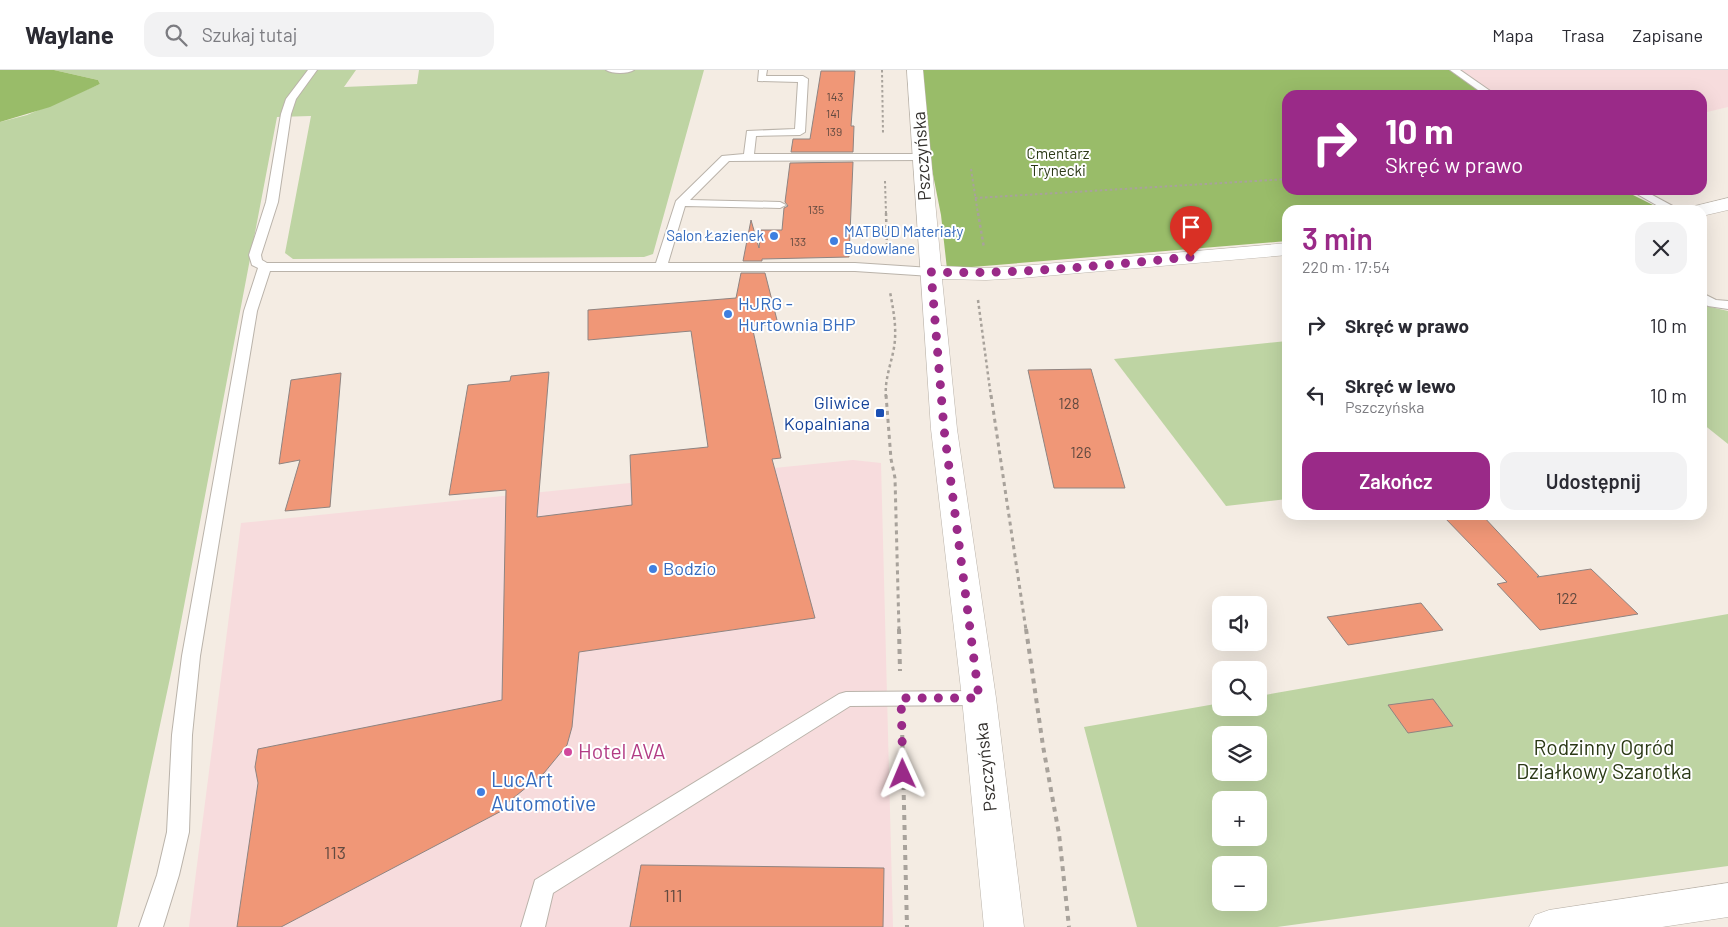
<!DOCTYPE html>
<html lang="pl">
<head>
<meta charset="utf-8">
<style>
  body { margin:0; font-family:Barlow,sans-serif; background:#f2f2f3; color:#2b2b33; height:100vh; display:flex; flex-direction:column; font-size:19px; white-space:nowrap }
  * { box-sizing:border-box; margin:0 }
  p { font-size:16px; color:#7c7c81 }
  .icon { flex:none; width:28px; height:28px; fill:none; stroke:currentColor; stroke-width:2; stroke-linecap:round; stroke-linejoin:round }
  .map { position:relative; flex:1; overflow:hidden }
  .sheet { position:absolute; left:1282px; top:135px; width:425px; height:315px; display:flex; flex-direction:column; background:#fff; border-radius:15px; box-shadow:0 5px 20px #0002 }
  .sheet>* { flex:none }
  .banner { position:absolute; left:1282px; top:20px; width:425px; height:105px; border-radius:15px; box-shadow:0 5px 20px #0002; background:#9a2a88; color:#fff; overflow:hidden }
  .tools { position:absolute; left:1212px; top:526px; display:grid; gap:10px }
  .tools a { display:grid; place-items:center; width:55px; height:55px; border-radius:10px; background:#fff; box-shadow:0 5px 20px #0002; font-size:25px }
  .pin { position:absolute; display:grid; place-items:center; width:42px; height:42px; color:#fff; margin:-51px -21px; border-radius:50% 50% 50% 0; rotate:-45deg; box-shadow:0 0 5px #0007 }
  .pin .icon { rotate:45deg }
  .me { position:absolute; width:55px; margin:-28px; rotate:359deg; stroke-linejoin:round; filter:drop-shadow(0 0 4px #0008) }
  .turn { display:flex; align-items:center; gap:18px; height:105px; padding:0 20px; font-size:22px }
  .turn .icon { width:65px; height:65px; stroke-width:2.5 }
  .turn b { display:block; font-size:35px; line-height:42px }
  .round { display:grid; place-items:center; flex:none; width:52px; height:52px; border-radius:15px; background:#f2f2f3 }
  .head { display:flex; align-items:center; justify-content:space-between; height:85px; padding:0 20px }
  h1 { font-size:30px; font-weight:600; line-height:38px; color:#9a2a88 }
  .primary-button { display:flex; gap:10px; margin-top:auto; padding:10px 20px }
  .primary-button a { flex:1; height:58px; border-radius:15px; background:#9a2a88; color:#fff; font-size:20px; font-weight:600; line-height:58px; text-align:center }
  .primary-button a+a { background:#f2f2f3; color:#2b2b33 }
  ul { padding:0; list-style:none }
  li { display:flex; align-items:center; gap:15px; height:70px; padding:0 20px }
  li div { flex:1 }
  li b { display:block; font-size:19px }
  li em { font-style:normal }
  header { display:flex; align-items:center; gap:30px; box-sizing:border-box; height:70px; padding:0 25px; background:#fff; border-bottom:1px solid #e1e1e2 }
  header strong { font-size:24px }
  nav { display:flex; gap:28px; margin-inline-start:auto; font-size:18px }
  .search { width:350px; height:45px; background:#f2f2f3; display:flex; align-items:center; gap:12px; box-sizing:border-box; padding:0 18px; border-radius:15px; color:#7c7c81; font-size:19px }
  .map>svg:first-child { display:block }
  .commercial { fill:#f7dcdd }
  .green { fill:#bed4a3; fill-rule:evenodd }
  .forest { fill:#99bc69 }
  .building { fill:#f09777; stroke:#8f8481 }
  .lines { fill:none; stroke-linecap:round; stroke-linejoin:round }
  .lane-casing { stroke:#bab3aa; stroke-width:2 }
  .street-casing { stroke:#bab3aa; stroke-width:1 }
  .secondary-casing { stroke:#bab3aa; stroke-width:1 }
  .path-far3 { stroke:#a8a29b; stroke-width:2; stroke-dasharray:2.5 2.5; stroke-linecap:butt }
  .path-far2 { stroke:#a8a29b; stroke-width:2.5; stroke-dasharray:3 3; stroke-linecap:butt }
  .path-far1 { stroke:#a8a29b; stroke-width:3; stroke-dasharray:4 4; stroke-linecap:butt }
  .path { stroke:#a8a29b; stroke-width:4; stroke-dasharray:5 5; stroke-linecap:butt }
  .lane { fill:#fff; fill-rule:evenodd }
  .street { fill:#fff; fill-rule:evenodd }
  .secondary { fill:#fff; fill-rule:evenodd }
  .route { stroke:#9a2a88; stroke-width:9; stroke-dasharray:0 16.2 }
  .shop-dot { fill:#3f7fe0; stroke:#fff; stroke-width:2 }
  .transit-dot { fill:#1a4fb4; stroke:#fff; stroke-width:2 }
  .hotel-dot { fill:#d1479c; stroke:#fff; stroke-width:2 }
  .labels { text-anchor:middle; stroke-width:4; stroke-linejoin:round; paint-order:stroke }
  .far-number-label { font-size:12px; fill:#624a40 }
  .far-park-label { font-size:15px; fill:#2b3916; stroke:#fff }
  .far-shop-label { font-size:15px; fill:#366cbe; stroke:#fff; text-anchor:start }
  .number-label { font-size:15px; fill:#624a40 }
  .street-label { font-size:18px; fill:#33302d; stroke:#fff }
  .shop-label { font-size:18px; fill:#366cbe; stroke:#fff; text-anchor:start }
  .transit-label { font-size:18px; fill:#164399; stroke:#fff; text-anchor:end }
  .near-number-label { font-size:18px; fill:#624a40 }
  .near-park-label { font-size:21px; fill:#2b3916; stroke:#fff }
  .near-hotel-label { font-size:21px; fill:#b23c85; stroke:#fff; text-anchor:start }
  .near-shop-label { font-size:21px; fill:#366cbe; stroke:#fff; text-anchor:start }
</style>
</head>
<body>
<header>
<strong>Waylane</strong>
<div class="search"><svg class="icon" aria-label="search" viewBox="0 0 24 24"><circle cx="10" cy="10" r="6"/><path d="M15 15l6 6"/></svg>Szukaj tutaj</div>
<nav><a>Mapa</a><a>Trasa</a><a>Zapisane</a></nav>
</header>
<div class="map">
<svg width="1728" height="857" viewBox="0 0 1728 857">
  <rect width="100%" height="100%" fill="#f4ece3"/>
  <g class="commercial">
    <path d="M1454 0H1728V37L1703 43 1702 25H1491Z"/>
    <path d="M853 390 881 393 893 857H189L241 453Z"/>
  </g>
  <g class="green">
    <path d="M54 0H356L344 17 417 14 419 0H704L653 184 644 187 293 189 285 183 311 46 277 47 173 594 117 857H0V52L27 45 100 14 98 10Z"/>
    <path d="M1702 235 1728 241V374L1703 354Z"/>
    <path d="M1287 271V429L1226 436 1114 289Z"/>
    <path d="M1728 544V796L1277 857H1137L1084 657 1221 633V638H1259V626ZM1221 665H1259V702H1221ZM1221 730H1259V768H1221ZM1221 795H1259V832H1221Z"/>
  </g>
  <g class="forest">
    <path d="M0 0H54L98 10 100 14 50 37 0 52Z"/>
    <path d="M915 0H1454L1491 25H1288V120H1623L1657 137 1631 140H1288L1287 171 947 199 941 145 917 24Z"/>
  </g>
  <g class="building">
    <path d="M821 1H855L851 56H854L853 82H791L793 69H810Z"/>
    <path d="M853 92 849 187 762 189V191H743L751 150 759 178 761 160H782L784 138 788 136 785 132 790 93Z"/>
    <path d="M741 203H765L778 254 752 256 781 388 772 389 815 548 579 582 572 657 567 675 544 703 506 734 509 737 281 857H237L258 713 255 697 258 679 502 630 506 420 449 425 468 315 510 311 511 306 549 302 537 447 632 435 630 385 708 377 691 261 588 270V240L736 228Z"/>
    <path d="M1091 299 1125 418H1054L1028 300Z"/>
    <path d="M341 303 330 437 285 441 300 390 279 394 291 310Z"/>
    <path d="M1442 445H1482L1539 506 1537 507 1591 499 1638 544 1540 560 1497 514 1507 512Z"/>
    <path d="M1421 533 1443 560 1348 575 1327 547Z"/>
    <path d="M1433 629 1453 656 1408 663 1388 635Z"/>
    <path d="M641 795 884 798 883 857H630Z"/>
  </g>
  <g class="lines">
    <g class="lane-casing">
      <g id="lane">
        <path d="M308 0H317L296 29 291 44 278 132 261 185 262 190 267 193H656L676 131 722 86 744 84 747 61 795 59 798 12 758 11 759 0H767L766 6H803L808 9 805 62 800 65 756 66 754 84H922L927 87 922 90 729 91 690 130 780 132 786 135 780 138 685 136 668 193H855L931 198 937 202 931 206 855 201H270L257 241 200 586 192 665 189 762 179 805 163 857H139L157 805 167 762 172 665 182 586 244 241 258 198 252 195 249 185 266 132 281 44 286 29Z"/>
        <path d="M606 0H634C628 4 612 4 606 0Z"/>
        <path d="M1450 0H1460L1496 25H1485Z"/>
        <path d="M1630 120H1643L1680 140H1665Z"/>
        <path d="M1702 223 1716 230 1728 231V239L1708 236 1702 232Z"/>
        <path d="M979 621 986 623 989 628 986 633 979 635 850 636 553 823 545 857H521L535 810 839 624 846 622Z"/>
      </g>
    </g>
    <g class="street-casing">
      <path id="street" d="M1728 813V847L1662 857H1529L1535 845 1549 840Z"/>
    </g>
    <g class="secondary-casing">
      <g id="secondary">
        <path d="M907 0H923L941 196 986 198 1021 196 1288 173V185L1021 208 986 210 942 209 957 359 996 628 1024 857H984L962 628 931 359Z"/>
        <path d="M1728 128V140L1702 146V140H1692L1695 136Z"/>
      </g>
    </g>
    <g class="path-far3">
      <path d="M882 0 883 64"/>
      <path d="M971 99 978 144"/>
      <path d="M885 111 886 144"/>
      <path d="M975 128 1288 109"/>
    </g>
    <g class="path-far2">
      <path d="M886 143 887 177"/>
      <path d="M978 143 984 178"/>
      <path d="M978 230 991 327"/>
      <path d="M886 327C884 307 894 288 895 269 896 253 893 238 890 222"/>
    </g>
    <g class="path-far1">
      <path d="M886 325 891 389 895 408 899 560"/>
      <path d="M991 325 1026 560"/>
    </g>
    <g class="path">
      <path d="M899 559 900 601"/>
      <path d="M1026 559 1043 676 1059 764 1069 857"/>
      <path d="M902 655 907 857"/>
    </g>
    <use href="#lane" class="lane"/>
    <use href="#street" class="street"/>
    <use href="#secondary" class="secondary"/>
  </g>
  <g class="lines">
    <path class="route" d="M903 704 901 628H979L944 359 931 202C1018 205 1105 195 1191 187"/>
  </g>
  <g class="shop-dot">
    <circle cx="774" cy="166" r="5"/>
    <circle cx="834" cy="171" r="5"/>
    <circle cx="728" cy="244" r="5"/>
    <circle cx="653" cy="499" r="5"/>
    <circle cx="481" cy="722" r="5"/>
  </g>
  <rect class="transit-dot" x="875" y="338" width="10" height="10" rx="2.5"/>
  <circle class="hotel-dot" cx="568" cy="682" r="5"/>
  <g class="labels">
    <g class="far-number-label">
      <text x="835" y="31">143</text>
      <text x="833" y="48">141</text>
      <text x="834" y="66">139</text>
      <text x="816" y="144">135</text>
      <text x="798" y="176">133</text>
    </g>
    <g class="far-park-label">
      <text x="1058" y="89">Cmentarz<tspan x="1058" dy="17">Trynecki</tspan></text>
    </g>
    <g class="far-shop-label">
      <text x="844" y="167">MATBUD Materiały<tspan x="844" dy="17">Budowlane</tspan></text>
      <text x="764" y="171" text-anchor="end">Salon Łazienek</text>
    </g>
    <g class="number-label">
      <text x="1069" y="339">128</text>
      <text x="1081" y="388">126</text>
      <text x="1567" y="534">122</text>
    </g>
    <g class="street-label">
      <text transform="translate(922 86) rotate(-94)" y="6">Pszczyńska</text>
      <text transform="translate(986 697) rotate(-96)" y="6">Pszczyńska</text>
    </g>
    <g class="shop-label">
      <text x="738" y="240">HJRG -<tspan x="738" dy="21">Hurtownia BHP</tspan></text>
      <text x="663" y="505">Bodzio</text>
    </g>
    <g class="transit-label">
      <text x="870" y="339">Gliwice<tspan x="870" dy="21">Kopalniana</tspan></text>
    </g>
    <g class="near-number-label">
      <text x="335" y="789">113</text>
      <text x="673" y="832">111</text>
    </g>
    <g class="near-park-label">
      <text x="1604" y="685">Rodzinny Ogród<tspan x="1604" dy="24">Działkowy Szarotka</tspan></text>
    </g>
    <g class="near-hotel-label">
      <text x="578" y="689">Hotel AVA</text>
    </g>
    <g class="near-shop-label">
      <text x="491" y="717">LucArt<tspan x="491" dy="24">Automotive</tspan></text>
    </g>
  </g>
</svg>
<div class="tools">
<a><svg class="icon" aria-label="sound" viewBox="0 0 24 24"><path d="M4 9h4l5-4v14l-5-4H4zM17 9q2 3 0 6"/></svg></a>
<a><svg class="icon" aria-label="search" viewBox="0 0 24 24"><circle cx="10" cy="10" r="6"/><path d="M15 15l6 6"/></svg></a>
<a><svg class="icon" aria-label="layers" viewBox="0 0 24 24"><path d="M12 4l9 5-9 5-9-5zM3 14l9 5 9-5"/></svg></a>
<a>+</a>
<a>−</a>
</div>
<div class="pin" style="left:1191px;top:187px;background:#d93025"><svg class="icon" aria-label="arrive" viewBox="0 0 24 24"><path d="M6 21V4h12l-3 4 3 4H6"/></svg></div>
<svg class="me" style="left:903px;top:704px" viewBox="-20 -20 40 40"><path d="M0-17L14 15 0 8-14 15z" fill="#9a2a88" stroke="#fff" stroke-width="4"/></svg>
<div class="banner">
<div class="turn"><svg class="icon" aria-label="right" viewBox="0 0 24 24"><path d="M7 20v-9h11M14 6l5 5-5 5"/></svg><div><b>10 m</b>Skręć w prawo</div></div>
</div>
<section class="sheet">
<div class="head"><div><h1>3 min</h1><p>220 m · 17:54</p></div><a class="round"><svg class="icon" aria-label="close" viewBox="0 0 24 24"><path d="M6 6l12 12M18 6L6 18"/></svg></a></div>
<ul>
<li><svg class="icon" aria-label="right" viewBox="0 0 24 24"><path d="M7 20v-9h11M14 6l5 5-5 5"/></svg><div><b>Skręć w prawo</b></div><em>10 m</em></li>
<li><svg class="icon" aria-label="left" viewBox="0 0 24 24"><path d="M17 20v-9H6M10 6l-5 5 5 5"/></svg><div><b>Skręć w lewo</b><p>Pszczyńska</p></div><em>10 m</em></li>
</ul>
<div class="primary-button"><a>Zakończ</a><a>Udostępnij</a></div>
</section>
</div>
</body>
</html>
